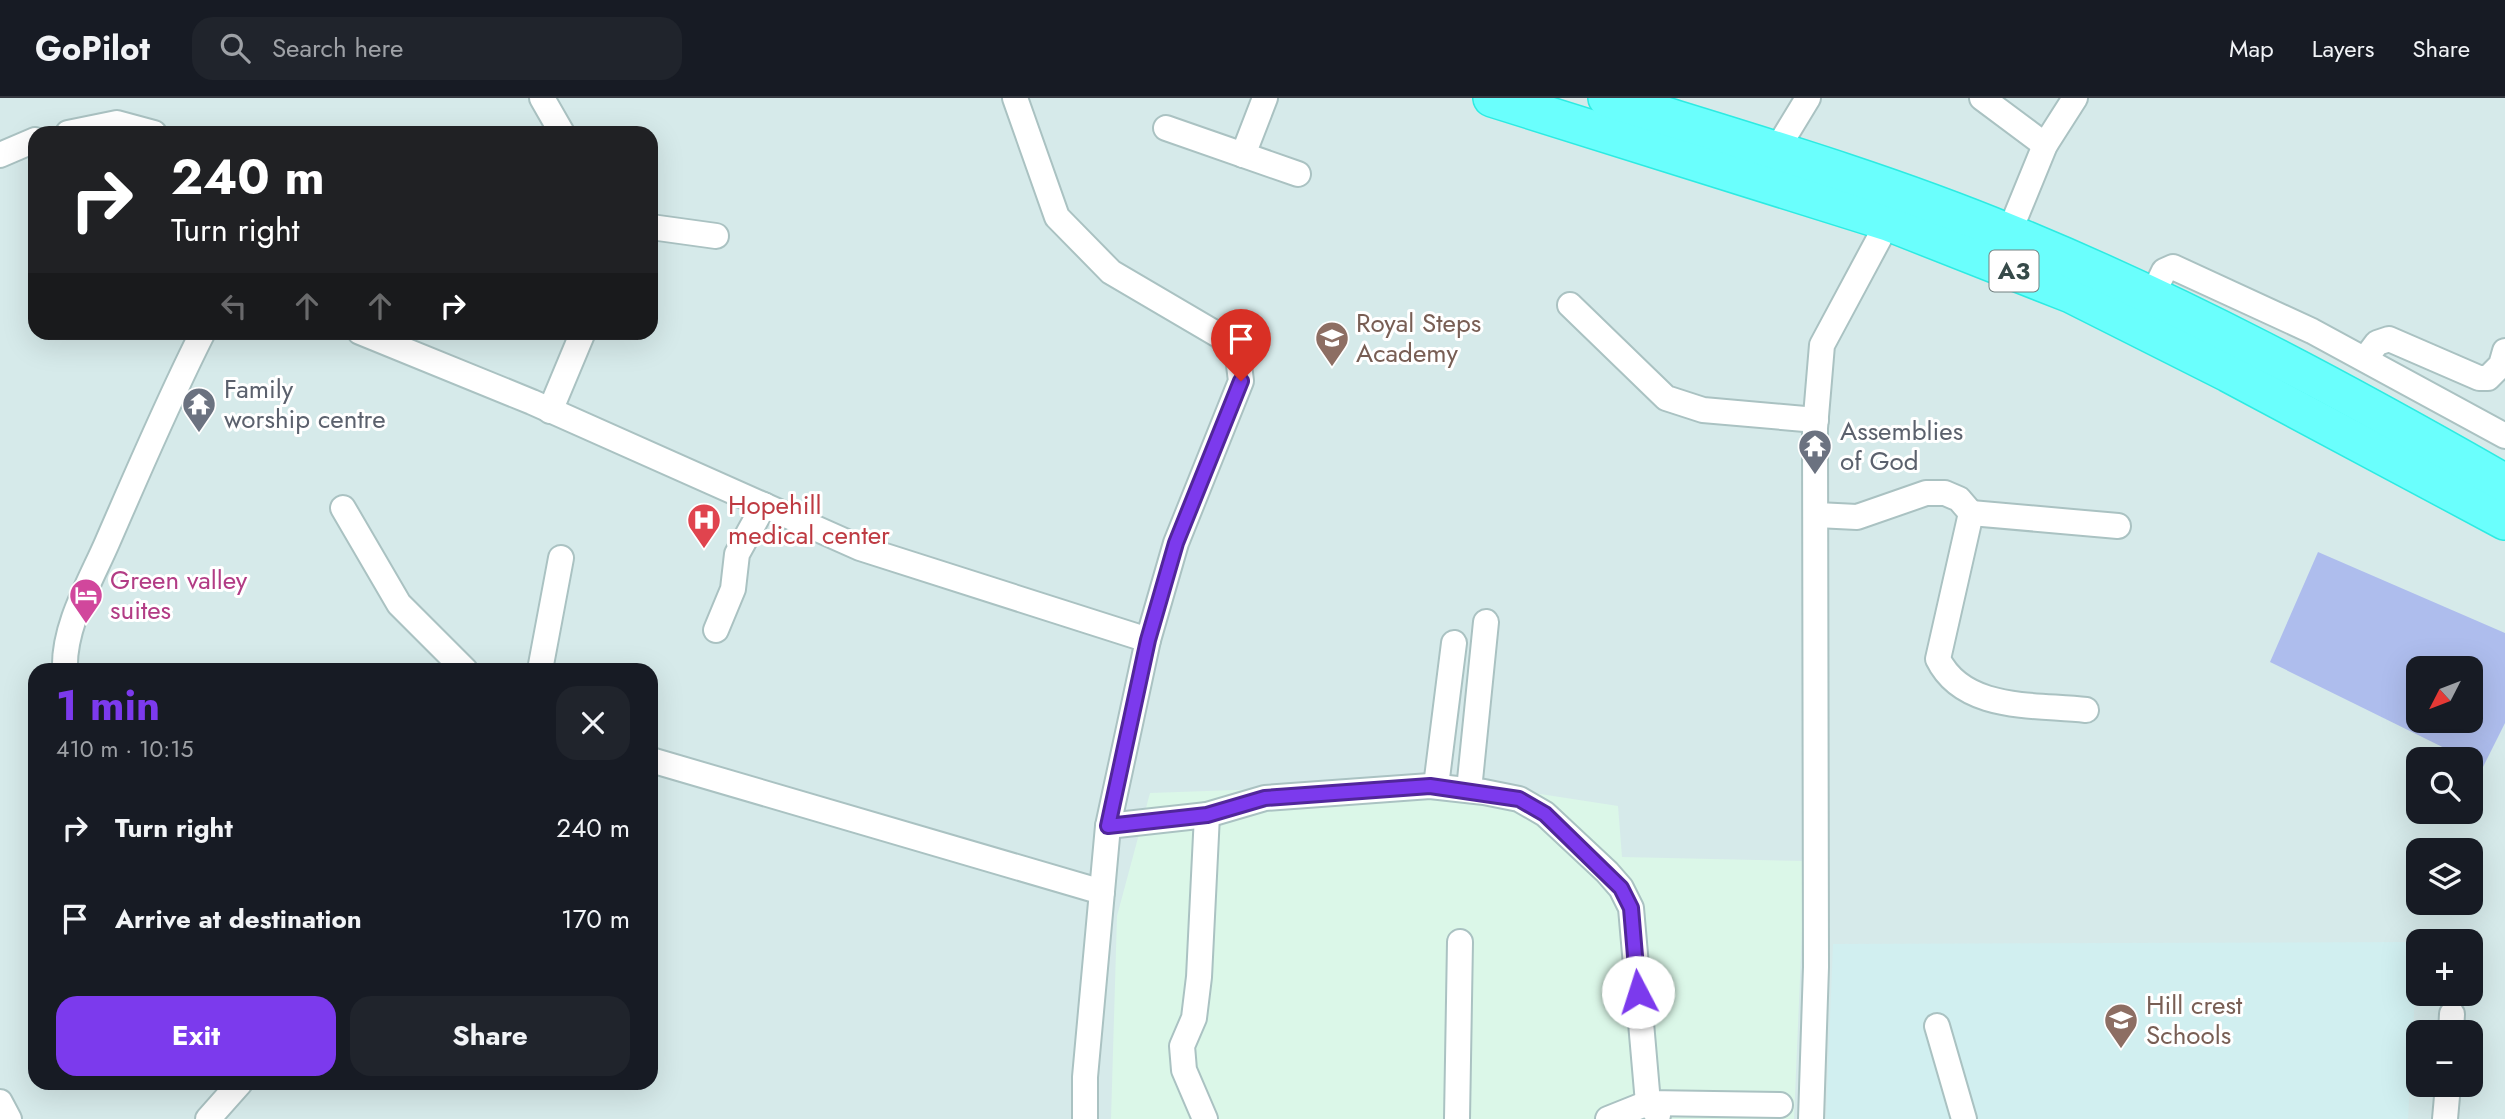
<!DOCTYPE html>
<html lang="en">
<head>
<meta charset="utf-8">
<style>
  body { margin:0; font-family:Jost,sans-serif; background:#20242c; color:#f1f3f6; height:100vh; display:flex; flex-direction:column; font-size:26px; white-space:nowrap }
  * { box-sizing:border-box; margin:0 }
  p { font-size:23px; color:#9ea1a6 }
  .icon { flex:none; width:38px; height:38px; fill:none; stroke:currentColor; stroke-width:2; stroke-linecap:round; stroke-linejoin:round }
  .map { position:relative; flex:1; overflow:hidden }
  .drawer { position:absolute; left:28px; top:565px; width:630px; height:427px; display:flex; flex-direction:column; background:#171b24; border-radius:21px; box-shadow:0 7px 28px #0002 }
  .drawer>* { flex:none }
  .banner { position:absolute; left:28px; top:28px; width:630px; height:214px; border-radius:21px; box-shadow:0 7px 28px #0002; background:#202124; color:#fff; overflow:hidden }
  .needle { width:46px; rotate:228deg }
  .controls { position:absolute; left:2406px; top:558px; display:grid; gap:14px }
  .controls a { display:grid; place-items:center; width:77px; height:77px; border-radius:14px; background:#171b24; box-shadow:0 7px 28px #0002; font-size:35px }
  .pin { position:absolute; display:grid; place-items:center; width:60px; height:60px; color:#fff; margin:-72px -30px; border-radius:50% 50% 50% 0; rotate:-45deg; box-shadow:0 0 7px #0007 }
  .pin .icon { rotate:45deg }
  .me { position:absolute; width:77px; margin:-38px; rotate:355deg; stroke-linejoin:round; filter:drop-shadow(0 0 5px #0008) }
  .turn { display:flex; align-items:center; gap:24px; height:147px; padding:0 28px; font-size:32px }
  .turn .icon { width:91px; height:91px; stroke-width:2.5 }
  .turn b { display:block; font-size:49px; line-height:60px }
  .lanes { display:flex; align-items:center; height:66px; padding:0 28px; background:#0003; justify-content:center; gap:35px; direction:ltr }
  .lanes .off { opacity:.35 }
  .round { display:grid; place-items:center; flex:none; width:74px; height:74px; border-radius:21px; background:#20242c }
  .headline { display:flex; align-items:center; justify-content:space-between; height:119px; padding:0 28px }
  h1 { font-size:42px; font-weight:700; line-height:52px; color:#7c3aed }
  .primary-button { display:flex; gap:14px; margin-top:auto; padding:14px 28px }
  .primary-button a { flex:1; height:80px; border-radius:21px; background:#7c3aed; color:#fff; font-size:28px; font-weight:700; line-height:80px; text-align:center }
  .primary-button a+a { background:#20242c; color:#f1f3f6 }
  ul { padding:0; list-style:none }
  li { display:flex; align-items:center; gap:21px; height:91px; padding:0 28px }
  li div { flex:1 }
  li b { display:block; font-size:26px }
  li em { font-style:normal }
  header { display:flex; align-items:center; gap:42px; box-sizing:border-box; height:98px; padding:0 35px; background:#171b24; border-bottom:2px solid #363941 }
  header strong { font-size:33px }
  nav { display:flex; gap:38px; margin-inline-start:auto; font-size:24px }
  .search { width:490px; height:63px; background:#20242c; display:flex; align-items:center; gap:18px; box-sizing:border-box; padding:0 24px; border-radius:21px; color:#9ea1a6; font-size:26px }
  .map>svg:first-child { display:block }
  .residential { fill:#d6eaea; fill-rule:evenodd }
  .education { fill:#d1eff0 }
  .medical { fill:#dbf7e8 }
  .green { fill:#aebded; fill-rule:evenodd }
  .lines { fill:none; stroke-linecap:round; stroke-linejoin:round }
  .minor-casing { stroke:#aac2c2; stroke-width:28 }
  .highway-casing { stroke:#2debe2; stroke-width:40 }
  .minor { stroke:#fff; stroke-width:24 }
  .highway { stroke:#6afffd; stroke-width:37 }
  .route-casing { stroke:#51269a; stroke-width:18 }
  .route { stroke:#7c3aed; stroke-width:12 }
  .labels { text-anchor:middle; stroke-width:6; stroke-linejoin:round; paint-order:stroke }
  .shield { fill:#fff; stroke:#728080; stroke-width:2 }
  .shield-label { font-size:24px; font-weight:bold; fill:#364a49 }
  .education-label { font-size:26px; fill:#785e54; stroke:#fff; text-anchor:start }
  .worship-label { font-size:26px; fill:#5b616d; stroke:#fff; text-anchor:start }
  .health-label { font-size:26px; fill:#be3a42; stroke:#fff; text-anchor:start }
  .hotel-label { font-size:26px; fill:#b23c85; stroke:#fff; text-anchor:start }
</style>
</head>
<body>
<header>
<strong>GoPilot</strong>
<div class="search"><svg class="icon" aria-label="search" viewBox="0 0 24 24"><circle cx="10" cy="10" r="6"/><path d="M15 15l6 6"/></svg>Search here</div>
<nav><a>Map</a><a>Layers</a><a>Share</a></nav>
</header>
<div class="map">
<svg width="2505" height="1021" viewBox="0 0 2505 1021">
  <rect width="100%" height="100%" fill="#e9f5f6"/>
  <path class="residential" d="M0 0H2505V1021H0ZM35 35H651V234H35ZM2418 570H2471V623H2418ZM35 572H651V985H35ZM2418 662H2471V714H2418ZM2418 752H2471V805H2418ZM2418 844H2471V896H2418ZM2418 934H2471V987H2418Z"/>
  <path class="education" d="M2418 844 2408 1021H1826L1833 846Z"/>
  <path class="medical" d="M1462 684 1618 708 1622 759 1805 763 1794 1021H1111L1117 818 1150 695Z"/>
  <path class="green" d="M2318 454 2505 535V625L2483 669 2270 564ZM2418 570H2471V623H2418Z"/>
  <g class="lines">
    <g class="minor-casing">
      <g id="minor">
        <path d="M542 0 562 35"/>
        <path d="M1015 0 1057 119 1111 174 1220 238 1238 259 1241 283 1176 445 1148 542 1108 728 1085 979V1021"/>
        <path d="M1982 0 2045 47"/>
        <path d="M1166 30 1298 76"/>
        <path d="M68 35 117 25 154 35"/>
        <path d="M1777 51 1808 0"/>
        <path d="M0 57 35 42"/>
        <path d="M1243 57 1265 0"/>
        <path d="M651 129 716 138"/>
        <path d="M2009 135 2045 47 2075 0"/>
        <path d="M2152 198 2164 173 2173 169 2312 233 2505 338"/>
        <path d="M1570 207 1666 300 1703 312 1816 322"/>
        <path d="M360 234 532 304 860 450 1148 542"/>
        <path d="M2365 261 2377 245 2389 241 2479 280H2488L2501 267 2505 253"/>
        <path d="M550 313 583 234"/>
        <path d="M343 410 399 506 465 572"/>
        <path d="M1971 415 2118 428"/>
        <path d="M1817 417 1857 419 1926 395H1945L1959 401 1971 415 1938 561C1964 614 2036 606 2086 612"/>
        <path d="M716 532 733 491 737 456 764 407"/>
        <path d="M65 572C63 529 90 484 107 445 138 374 168 303 203 234"/>
        <path d="M540 572 561 460"/>
        <path d="M651 662 1102 794"/>
        <path d="M1436 688 1454 545"/>
        <path d="M1469 692 1486 524"/>
        <path d="M1108 728 1207 717 1265 700 1430 688 1484 694 1519 701 1545 716 1607 774 1621 790 1631 810 1648 1005 1780 1007"/>
        <path d="M1937 928 1964 1021"/>
        <path d="M2451 934 2452 916"/>
        <path d="M0 1004 9 1021"/>
        <path d="M208 1021 240 985"/>
        <path d="M1205 1021 1184 972 1182 948 1194 920 1199 879 1207 717"/>
        <path d="M1457 1021 1460 844"/>
        <path d="M1608 1021 1648 1005 1658 1017"/>
        <path d="M1811 1021 1816 869 1815 330 1822 247 1888 124"/>
        <path d="M2445 1021 2448 987"/>
      </g>
    </g>
    <g class="highway-casing">
      <g id="highway">
        <path d="M1492 0 1888 124 2071 196 2228 275 2505 423"/>
        <path d="M1607 0C1742 42 1878 81 2009 135 2181 205 2344 293 2505 385"/>
      </g>
    </g>
    <use href="#minor" class="minor"/>
    <use href="#highway" class="highway"/>
  </g>
  <g class="lines">
    <g class="route-casing">
      <path id="route" d="M1241 283 1176 445 1148 542 1108 728 1207 717 1265 700 1430 688 1519 701 1545 716 1621 790 1631 810 1638 894"/>
    </g>
    <use href="#route" class="route"/>
  </g>
  <defs>
    <g id="school-pin" transform="scale(1.75)"><path d="M0 17L-7.5 6A9.5 9.5 0 1 1 7.5 6Z" fill="#8d6e63" stroke="#fff"/><path d="M0-5L7-2L0 1L-7-2ZM-4 1L0 2.5L4 1V4Q0 6-4 4Z" fill="#fff"/></g>
    <g id="temple-pin" transform="scale(1.75)"><path d="M0 17L-7.5 6A9.5 9.5 0 1 1 7.5 6Z" fill="#6b7280" stroke="#fff"/><path d="M0-6L5-2H3V0L6.5 2.5H4V6H1.5V3h-3V6H-4V2.5H-6.5L-3 0V-2H-5Z" fill="#fff"/></g>
    <g id="hospital-pin" transform="scale(1.75)"><path d="M0 17L-7.5 6A9.5 9.5 0 1 1 7.5 6Z" fill="#e0444e" stroke="#fff"/><path d="M-5-5h3v3.5h4V-5h3V5h-3V1.5h-4V5h-3Z" fill="#fff"/></g>
    <g id="hotel-pin" transform="scale(1.75)"><path d="M0 17L-7.5 6A9.5 9.5 0 1 1 7.5 6Z" fill="#d1479c" stroke="#fff"/><path d="M-6-4.5h1.5V1H6V5H4.5V3h-9V5H-6ZM-4 0a1.8 1.8 0 1 1 3.6 0ZM.5 0V-2.5h3Q6-2.5 6 0Z" fill="#fff"/></g>
  </defs>
  <g fill-rule="evenodd">
    <use href="#school-pin" x="1332" y="240"/>
    <use href="#temple-pin" x="199" y="306"/>
    <use href="#temple-pin" x="1815" y="348"/>
    <use href="#hospital-pin" x="704" y="422"/>
    <use href="#hotel-pin" x="86" y="497"/>
    <use href="#school-pin" x="2121" y="922"/>
  </g>
  <g class="labels">
    <rect class="shield" x="1989.5" y="152.5" width="49" height="41" rx="5"/>
    <g class="shield-label">
      <text x="2014" y="181">A3</text>
    </g>
    <g class="education-label">
      <text x="1356" y="234">Royal Steps<tspan x="1356" dy="30">Academy</tspan></text>
      <text x="2146" y="916">Hill crest<tspan x="2146" dy="30">Schools</tspan></text>
    </g>
    <g class="worship-label">
      <text x="224" y="300">Family<tspan x="224" dy="30">worship centre</tspan></text>
      <text x="1840" y="342">Assemblies<tspan x="1840" dy="30">of God</tspan></text>
    </g>
    <g class="health-label">
      <text x="728" y="416">Hopehill<tspan x="728" dy="30">medical center</tspan></text>
    </g>
    <g class="hotel-label">
      <text x="110" y="491">Green valley<tspan x="110" dy="30">suites</tspan></text>
    </g>
  </g>
</svg>
<div class="controls">
<a><svg class="needle" viewBox="-14 -14 28 28"><path d="M0-13l5 13h-10z" fill="#e53935"/><path d="M0 13l5-13h-10z" fill="#9ea1a6"/></svg></a>
<a><svg class="icon" aria-label="search" viewBox="0 0 24 24"><circle cx="10" cy="10" r="6"/><path d="M15 15l6 6"/></svg></a>
<a><svg class="icon" aria-label="layers" viewBox="0 0 24 24"><path d="M12 4l9 5-9 5-9-5zM3 14l9 5 9-5"/></svg></a>
<a>+</a>
<a>−</a>
</div>
<div class="pin" style="left:1241px;top:283px;background:#d93025"><svg class="icon" aria-label="arrive" viewBox="0 0 24 24"><path d="M6 21V4h12l-3 4 3 4H6"/></svg></div>
<svg class="me" style="left:1638px;top:894px" viewBox="-20 -20 40 40"><circle r="19" fill="#fff"/><path d="M0-13L10 11 0 6-10 11z" fill="#7c3aed"/></svg>
<div class="banner">
<div class="turn"><svg class="icon" aria-label="right" viewBox="0 0 24 24"><path d="M7 20v-9h11M14 6l5 5-5 5"/></svg><div><b>240 m</b>Turn right</div></div>
<div class="lanes"><svg class="icon off" aria-label="left" viewBox="0 0 24 24"><path d="M17 20v-9H6M10 6l-5 5 5 5"/></svg><svg class="icon off" aria-label="ahead" viewBox="0 0 24 24"><path d="M12 20V5M6 11l6-6 6 6"/></svg><svg class="icon off" aria-label="ahead" viewBox="0 0 24 24"><path d="M12 20V5M6 11l6-6 6 6"/></svg><svg class="icon" aria-label="right" viewBox="0 0 24 24"><path d="M7 20v-9h11M14 6l5 5-5 5"/></svg></div>
</div>
<section class="drawer">
<div class="headline"><div><h1>1 min</h1><p>410 m · 10:15</p></div><a class="round"><svg class="icon" aria-label="close" viewBox="0 0 24 24"><path d="M6 6l12 12M18 6L6 18"/></svg></a></div>
<ul>
<li><svg class="icon" aria-label="right" viewBox="0 0 24 24"><path d="M7 20v-9h11M14 6l5 5-5 5"/></svg><div><b>Turn right</b></div><em>240 m</em></li>
<li><svg class="icon" aria-label="arrive" viewBox="0 0 24 24"><path d="M6 21V4h12l-3 4 3 4H6"/></svg><div><b>Arrive at destination</b></div><em>170 m</em></li>
</ul>
<div class="primary-button"><a>Exit</a><a>Share</a></div>
</section>
</div>
</body>
</html>
